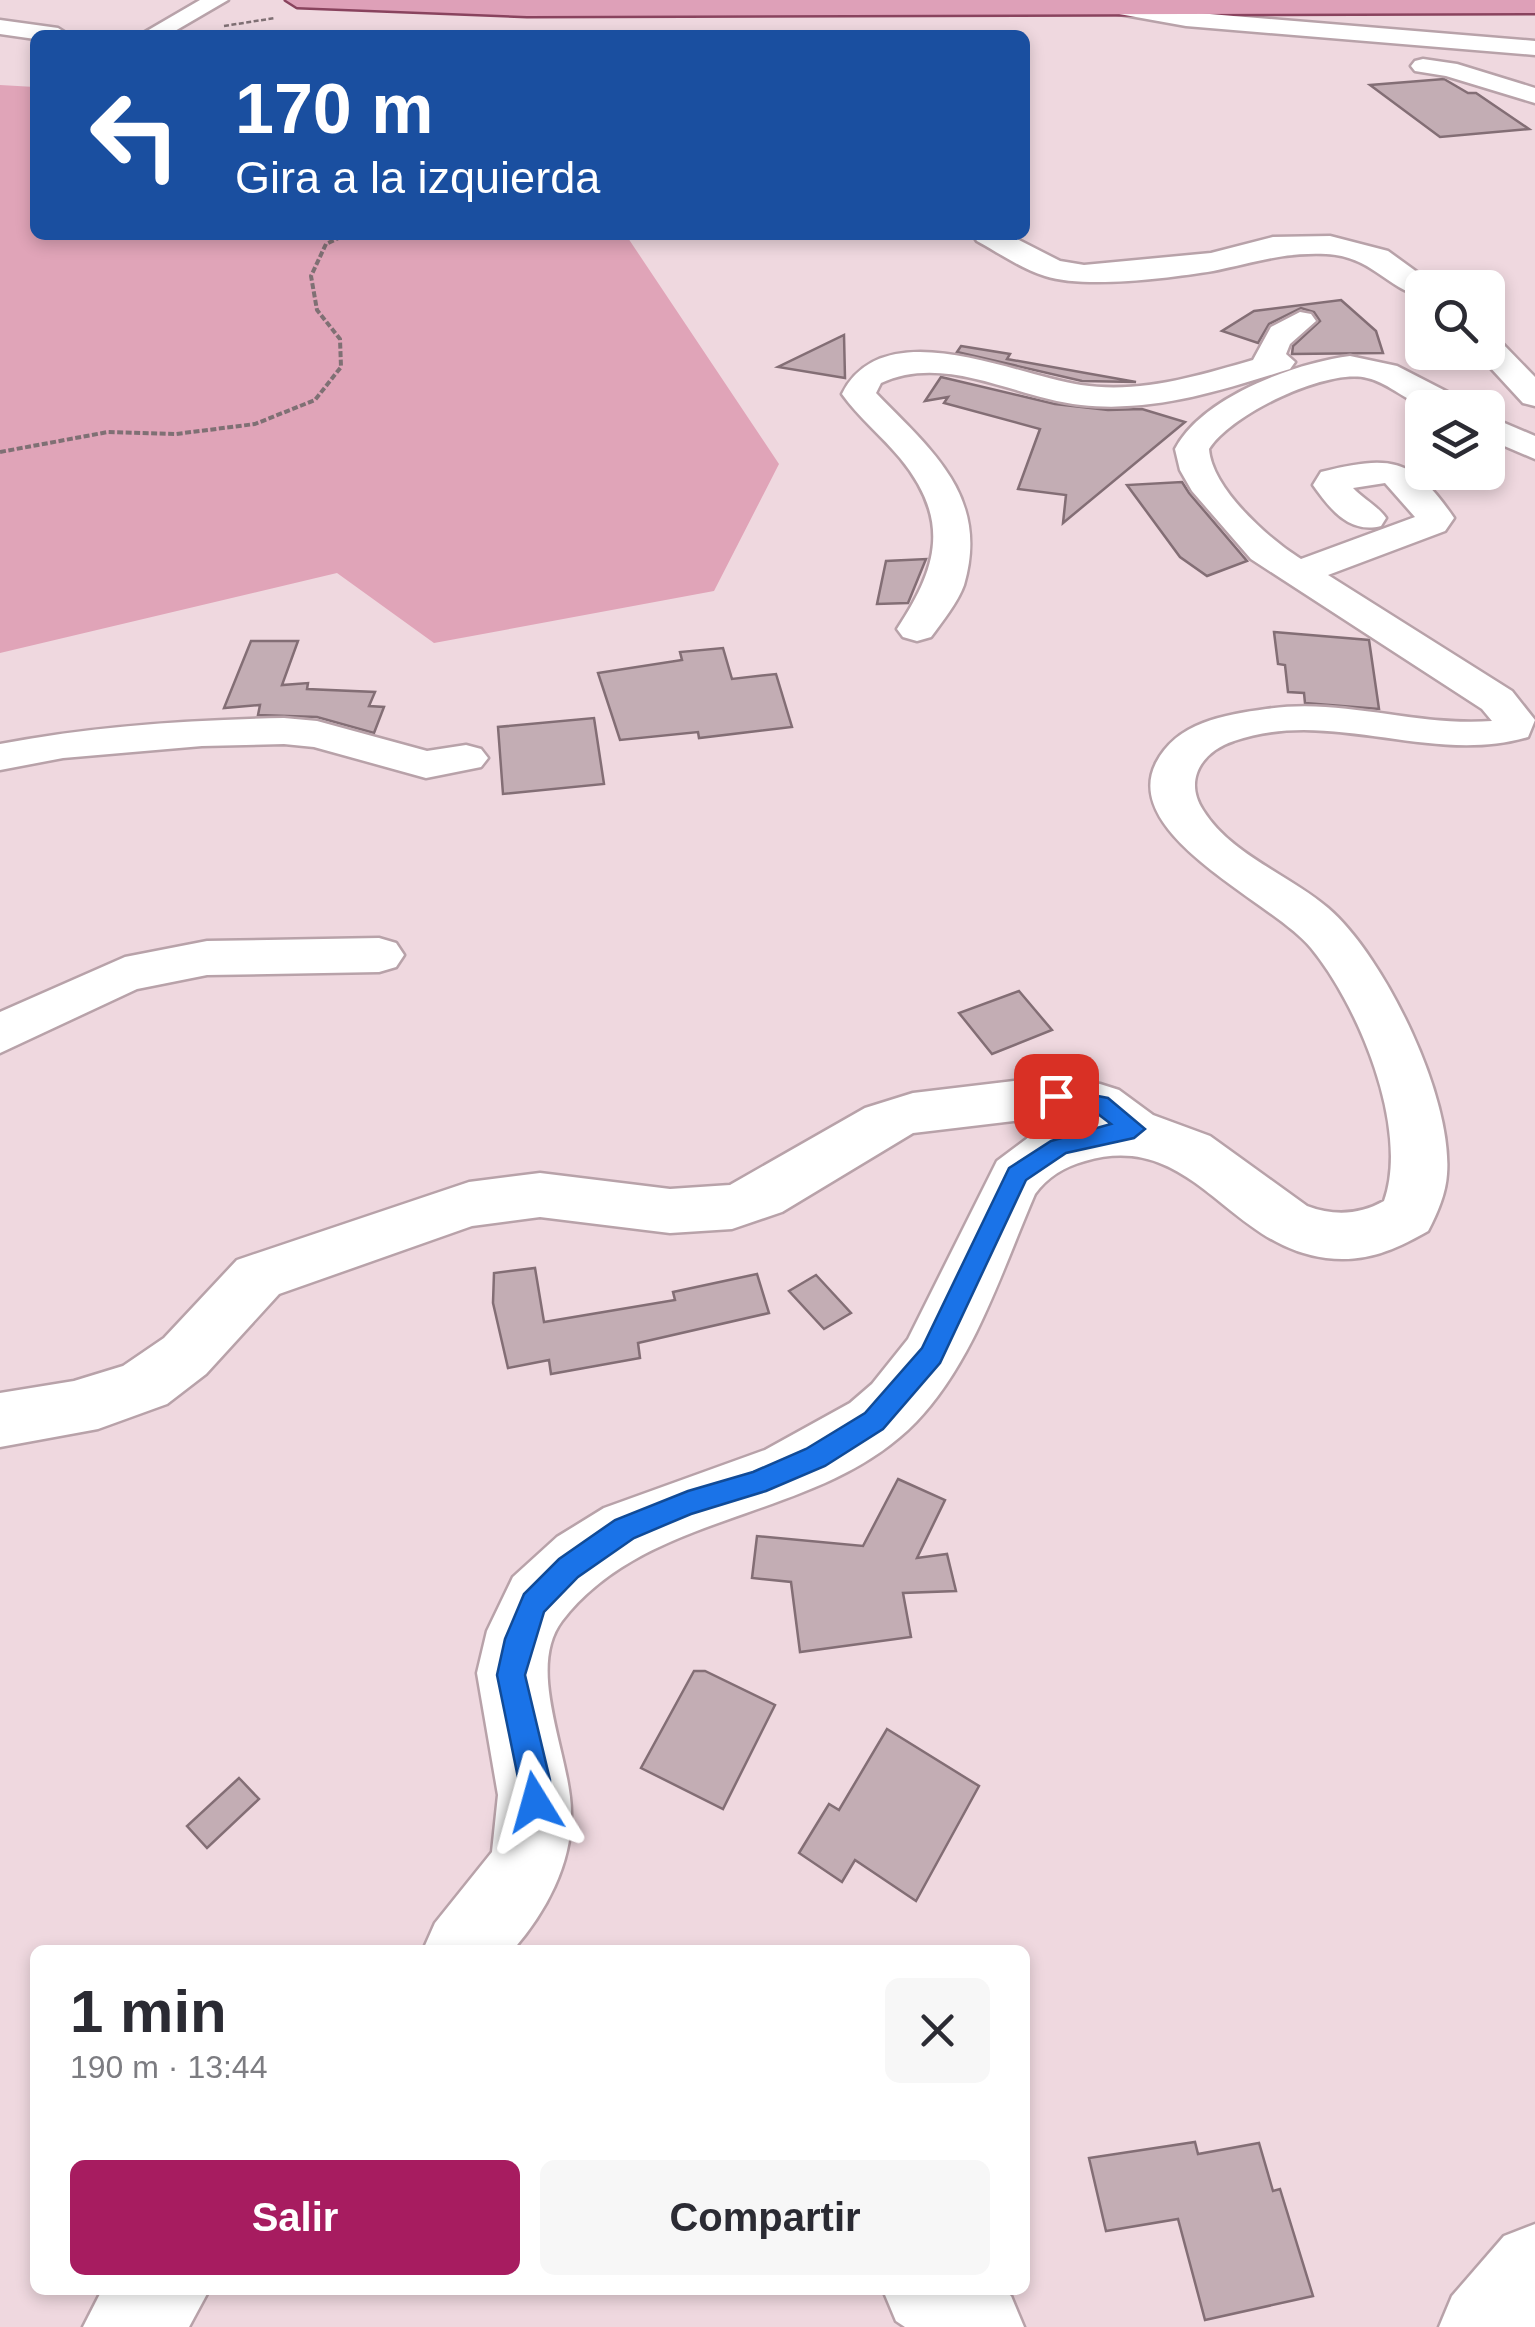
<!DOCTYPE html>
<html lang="es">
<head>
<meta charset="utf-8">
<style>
  body { margin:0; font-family:Arial,sans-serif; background:#f7f7f7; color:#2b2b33; height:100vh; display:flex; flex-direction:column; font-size:38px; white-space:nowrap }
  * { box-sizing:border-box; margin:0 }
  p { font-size:32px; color:#7c7c81 }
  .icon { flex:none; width:55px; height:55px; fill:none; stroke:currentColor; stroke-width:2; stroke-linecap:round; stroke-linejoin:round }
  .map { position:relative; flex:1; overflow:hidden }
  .panel { position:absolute; left:30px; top:1945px; width:1000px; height:350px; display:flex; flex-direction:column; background:#fff; border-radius:15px; box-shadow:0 5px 15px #0003 }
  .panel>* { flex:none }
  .top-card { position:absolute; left:30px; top:30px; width:1000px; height:210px; border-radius:15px; box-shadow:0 5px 15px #0003; background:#1a4fa0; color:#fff; overflow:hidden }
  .tools { position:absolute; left:1405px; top:270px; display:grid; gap:20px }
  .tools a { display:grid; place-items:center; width:100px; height:100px; border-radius:15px; background:#fff; box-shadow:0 5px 15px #0003; font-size:50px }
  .pin { position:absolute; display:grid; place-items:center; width:85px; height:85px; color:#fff; margin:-42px; border-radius:20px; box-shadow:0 5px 15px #0006 }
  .me { position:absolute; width:110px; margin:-55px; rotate:352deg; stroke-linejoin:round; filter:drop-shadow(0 0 8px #0008) }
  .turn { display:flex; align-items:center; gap:35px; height:210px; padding:0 40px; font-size:45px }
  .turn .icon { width:130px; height:130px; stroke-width:2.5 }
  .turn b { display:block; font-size:70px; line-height:85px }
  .round { display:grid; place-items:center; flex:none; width:105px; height:105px; border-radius:15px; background:#f7f7f7 }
  .head { display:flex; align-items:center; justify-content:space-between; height:170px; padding:0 40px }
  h1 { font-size:60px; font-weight:800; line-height:75px }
  .primary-button { display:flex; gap:20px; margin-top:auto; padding:20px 40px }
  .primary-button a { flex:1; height:115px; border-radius:15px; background:#a71c60; color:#fff; font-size:40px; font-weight:800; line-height:115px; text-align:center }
  .primary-button a+a { background:#f7f7f7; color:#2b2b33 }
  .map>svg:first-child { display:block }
  .green { fill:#e0a4b8 }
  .building { fill:#c3adb4; stroke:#836e75; stroke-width:2.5 }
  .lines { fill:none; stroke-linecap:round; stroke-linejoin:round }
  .minor-casing { stroke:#b8a2a9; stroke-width:5 }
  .major-casing { stroke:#89435e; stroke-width:5 }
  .path-far1 { stroke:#7f7074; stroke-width:2.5; stroke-dasharray:5 2.5; stroke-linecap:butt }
  .path { stroke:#7f7074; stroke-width:4; stroke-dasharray:6 2.5; stroke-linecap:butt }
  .minor { fill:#fff; fill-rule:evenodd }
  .major { fill:#dea0b8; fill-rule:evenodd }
  .route { fill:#1a73e8; stroke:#114b97; stroke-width:2.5 }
</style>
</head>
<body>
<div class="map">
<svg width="1535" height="2327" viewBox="0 0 1535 2327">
  <rect width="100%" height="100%" fill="#efd8df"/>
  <path class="green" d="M0 85 35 87V235H626L779 464 714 591 434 643 337 573 0 653Z"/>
  <g class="building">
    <path d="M1444 79 1468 93H1476L1529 129 1440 137 1370 85Z"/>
    <path d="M1341 300 1376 331 1383 353 1292 354 1293 346 1320 321 1314 312 1301 308 1269 324 1258 343 1222 331 1254 311Z"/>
    <path d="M844 335 845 378 778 367Z"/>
    <path d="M961 346 1010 354 1007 359 1136 382 1082 381 957 352Z"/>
    <path d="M941 377 1055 404 1108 410 1142 409 1185 422 1063 523 1066 495 1018 489 1040 429 944 403 948 397 925 401Z"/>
    <path d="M1182 482 1189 493 1247 561 1207 576 1180 557 1127 485Z"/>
    <path d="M926 559 908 603 877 604 886 561Z"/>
    <path d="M1274 632 1369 640 1379 709 1305 703 1304 693 1288 692 1285 665 1278 664Z"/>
    <path d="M251 641H298L282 685 308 683 307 689 375 692 369 706 384 707 374 733 317 717 258 715 260 705 224 708Z"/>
    <path d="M723 648 732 679 776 674 792 727 699 738 698 732 620 740 598 673 682 660 680 652Z"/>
    <path d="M594 718 604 784 503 794 498 727Z"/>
    <path d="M1019 991 1052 1030 992 1054 959 1013Z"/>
    <path d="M535 1268 544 1322 675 1300 673 1292 757 1274 769 1313 638 1343 640 1358 551 1374 549 1360 508 1368 493 1303 494 1273Z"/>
    <path d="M816 1275 851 1313 824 1329 789 1291Z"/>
    <path d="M898 1479 945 1500 917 1558 947 1554 956 1591 903 1593 911 1637 800 1652 791 1582 752 1578 757 1536 863 1546Z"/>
    <path d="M694 1671H705L775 1705 723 1809 641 1768Z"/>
    <path d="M887 1729 979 1786 916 1901 855 1860 842 1882 799 1853 829 1804 839 1810Z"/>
    <path d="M239 1778 259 1799 207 1848 187 1826Z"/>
    <path d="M1195 2142 1198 2154 1259 2143 1273 2191 1280 2189 1313 2296 1205 2320 1178 2219 1106 2231 1089 2158Z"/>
  </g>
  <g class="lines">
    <g class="minor-casing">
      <g id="minor">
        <path d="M200 0H228L168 35H140Z"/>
        <path d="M1116 0 1186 12 1535 41V55L1186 26 1108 12 1105 7 1108 2Z"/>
        <path d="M0 20 58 28 69 35H35V39L0 34Z"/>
        <path d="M1423 59 1457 64 1535 88V103L1446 76 1415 71 1411 66 1415 61Z"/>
        <path d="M973 235H1009L1060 261 1084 265 1211 253 1273 237 1330 236 1388 251 1439 288H1422V297C1387 288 1371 256 1326 254 1283 252 1253 263 1213 271 1170 278 1085 289 1045 276 1022 269 999 253 977 241Z"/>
        <path d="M1300 312 1311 314 1316 321 1290 344 1286 354 1295 362 1290 369C1222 390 1154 413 1081 405 1015 398 946 353 881 383L876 393C931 450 990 496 964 585 958 602 942 622 931 637L917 641 903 637 897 629C938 567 951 520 900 458 882 436 859 418 842 394 883 311 1014 375 1081 385 1140 394 1197 376 1253 360L1271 327Z"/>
        <path d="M1488 337 1499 340 1535 377V406L1523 403 1476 352H1488Z"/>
        <path d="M1350 356 1397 366 1465 401 1469 408C1457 408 1443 409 1430 408 1409 404 1390 383 1367 378 1327 368 1231 414 1209 449 1212 489 1269 539 1301 559L1415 517 1385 483 1353 488C1363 499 1378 506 1386 518L1381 526C1349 534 1330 509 1313 485L1321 472C1391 455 1412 457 1454 518L1445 531 1328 575 1512 691 1535 720 1528 737C1431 766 1331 707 1234 741 1203 751 1183 779 1203 810 1231 855 1290 875 1328 908 1385 957 1453 1098 1447 1174 1446 1193 1437 1214 1428 1231 1395 1250 1365 1263 1326 1258 1227 1246 1193 1129 1085 1161 1066 1166 1047 1177 1035 1194 1002 1270 974 1362 916 1422 818 1523 649 1508 562 1621 525 1670 571 1756 571 1813 572 1864 546 1912 513 1950H423L435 1923 492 1852 498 1795 477 1673 487 1631 513 1577 557 1537 604 1508 765 1450 850 1403 872 1384 908 1339 997 1161 1029 1137 1080 1120 1056 1116 913 1133 782 1212 732 1229 670 1233 540 1217 472 1226 279 1294 206 1374 167 1404 98 1429 0 1447V1393L74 1381 123 1366 164 1338 237 1260 469 1182 540 1173 670 1189 730 1185 865 1108 913 1093 1056 1076 1100 1084 1119 1090 1153 1115 1210 1136 1307 1206C1334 1216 1359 1215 1384 1201 1410 1128 1358 1005 1311 948 1275 903 1119 836 1156 763 1177 722 1224 715 1266 709 1342 697 1416 727 1492 721L1482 709 1251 559 1192 491 1180 470 1175 449C1202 397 1295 363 1350 356Z"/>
        <path d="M1488 416 1535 436V459L1488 439Z"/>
        <path d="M284 718 317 721 427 751 466 745 481 749 488 758 481 767 426 778 314 747 284 744 202 746 63 758 0 770V744C94 726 189 720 284 718Z"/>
        <path d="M379 938 396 943 404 955 396 967 379 972 207 975 137 989 0 1053V1012L125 957 207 941Z"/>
        <path d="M1535 2224V2327H1439L1452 2296 1504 2236Z"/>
        <path d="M102 2290H209L189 2327H83Z"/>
        <path d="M883 2290H1003L1011 2296 1024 2327H905L896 2321Z"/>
      </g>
    </g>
    <g class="major-casing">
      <path id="major" d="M286 0H1535V13L527 16 297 7Z"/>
    </g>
    <path class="path-far1" d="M224 26 275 18"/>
    <path class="path" d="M0 452 108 432 176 434 255 424 315 400 341 367 340 339 317 310 311 276 326 244 345 235"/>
    <use href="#minor" class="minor"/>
    <use href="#major" class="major"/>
  </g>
  <path class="route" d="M1056 1088 1108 1098 1145 1129 1134 1138 1066 1153 1026 1180 940 1363 883 1429 825 1466 766 1491 691 1514 634 1538 578 1577 544 1612 525 1675 550 1780V1802L546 1812 535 1817 525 1812 497 1675 505 1639 524 1594 559 1559 615 1520 688 1491 753 1472 806 1449 865 1413 922 1348 1009 1168 1051 1141 1111 1124 1094 1111 1048 1102 1045 1096Z"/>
</svg>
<div class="tools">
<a><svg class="icon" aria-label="search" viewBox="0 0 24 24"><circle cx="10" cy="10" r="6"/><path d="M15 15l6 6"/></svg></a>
<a><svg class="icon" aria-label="layers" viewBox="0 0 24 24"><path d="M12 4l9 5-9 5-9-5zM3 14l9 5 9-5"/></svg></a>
</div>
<div class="pin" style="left:1056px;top:1096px;background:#d93025"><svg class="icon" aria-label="arrive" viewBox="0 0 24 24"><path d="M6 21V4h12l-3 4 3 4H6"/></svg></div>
<svg class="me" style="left:535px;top:1802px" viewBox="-20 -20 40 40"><path d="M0-17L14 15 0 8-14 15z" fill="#1a73e8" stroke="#fff" stroke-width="4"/></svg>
<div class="top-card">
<div class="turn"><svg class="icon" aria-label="left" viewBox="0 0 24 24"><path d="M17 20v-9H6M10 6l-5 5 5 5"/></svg><div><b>170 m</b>Gira a la izquierda</div></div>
</div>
<section class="panel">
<div class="head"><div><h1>1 min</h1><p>190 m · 13:44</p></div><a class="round"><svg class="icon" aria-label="close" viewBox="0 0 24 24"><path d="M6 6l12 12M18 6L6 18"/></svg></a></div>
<div class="primary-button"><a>Salir</a><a>Compartir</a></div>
</section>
</div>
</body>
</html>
